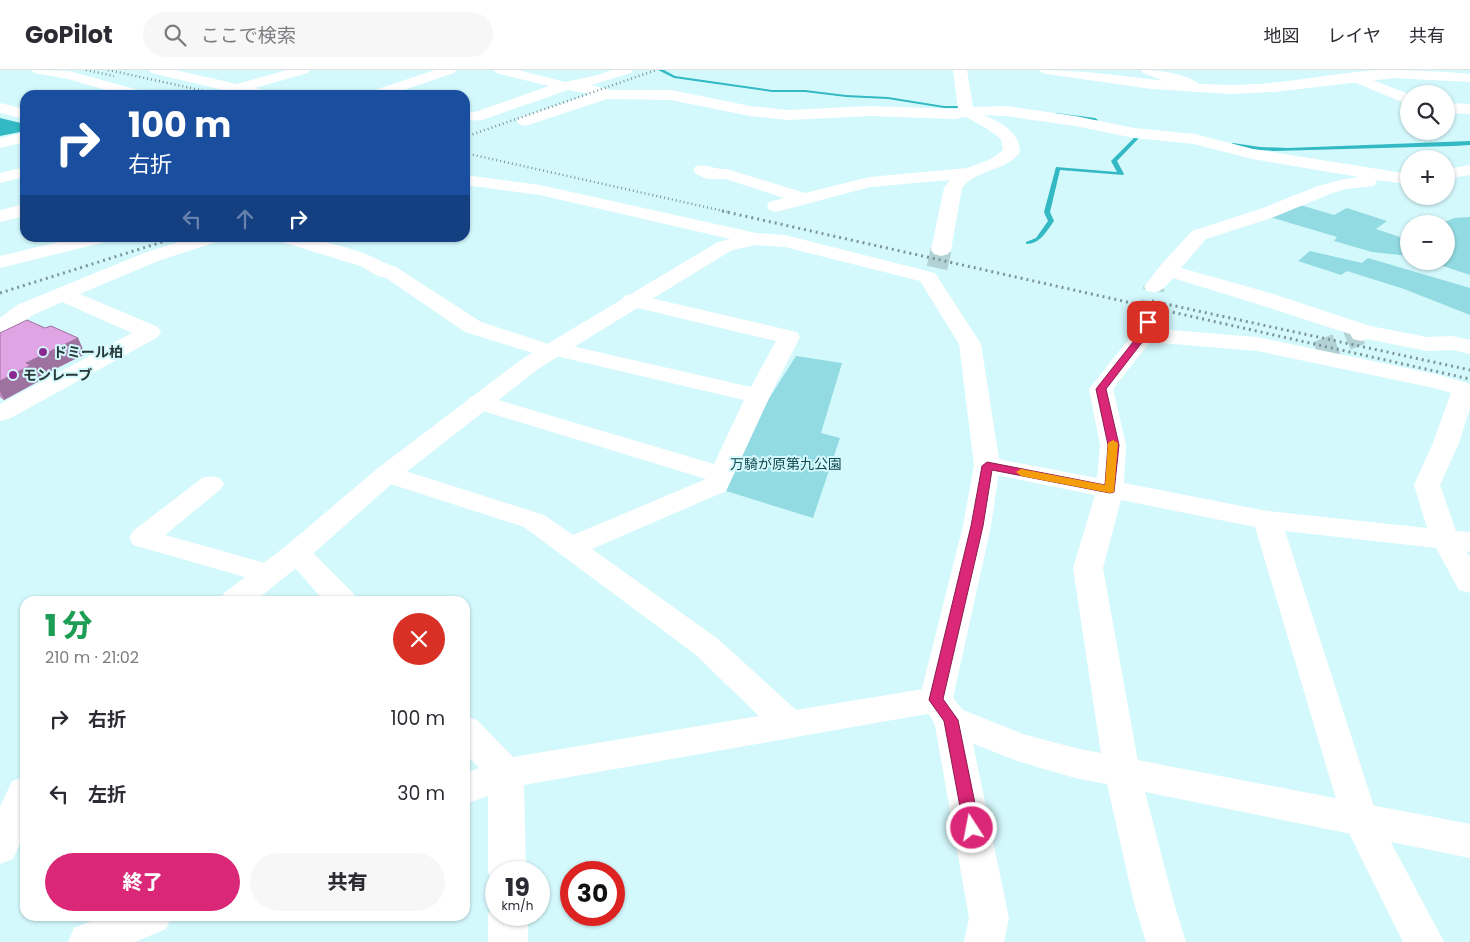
<!DOCTYPE html>
<html lang="ja">
<head>
<meta charset="utf-8">
<style>
  body { margin:0; font-family:Poppins,"Noto Sans JP",sans-serif; background:#f7f7f7; color:#2b2b33; height:100vh; display:flex; flex-direction:column; font-size:19px; white-space:nowrap }
  * { box-sizing:border-box; margin:0 }
  p { font-size:16px; color:#7c7c81 }
  .icon { flex:none; width:28px; height:28px; fill:none; stroke:currentColor; stroke-width:2; stroke-linecap:round; stroke-linejoin:round }
  .map { position:relative; flex:1; overflow:hidden }
  .drawer { position:absolute; left:20px; top:526px; width:450px; height:325px; display:flex; flex-direction:column; background:#fff; border-radius:15px; box-shadow:0 1px 4px #0004 }
  .drawer>* { flex:none }
  .hud { position:absolute; left:20px; top:20px; width:450px; height:152px; border-radius:15px; box-shadow:0 1px 4px #0004; background:#1a4fa0; color:#fff; overflow:hidden }
  .controls { position:absolute; left:1400px; top:15px; display:grid; gap:10px }
  .controls a { display:grid; place-items:center; width:55px; height:55px; border-radius:50%; background:#fff; box-shadow:0 1px 4px #0004; font-size:25px }
  .speed { position:absolute; left:485px; top:791px; display:flex; gap:10px; font-size:25px; font-weight:700; text-align:center }
  .speed>* { display:grid; place-content:center; width:65px; height:65px; border-radius:50%; background:#fff; box-shadow:0 1px 4px #0004; line-height:1 }
  .speed small { font-size:12px; font-weight:400 }
  .speed .limit { border:8px solid #d22; background:#fff; color:#111 }
  .pin { position:absolute; display:grid; place-items:center; width:42px; height:42px; color:#fff; margin:-21px; border-radius:10px; box-shadow:0 2px 8px #0006 }
  .me { position:absolute; width:55px; margin:-28px; rotate:349deg; stroke-linejoin:round; filter:drop-shadow(0 0 4px #0008) }
  .turn { display:flex; align-items:center; gap:18px; height:105px; padding:0 25px; font-size:22px }
  .turn .icon { width:65px; height:65px; stroke-width:2.5 }
  .turn b { display:block; font-size:35px; line-height:42px }
  .lanes { display:flex; align-items:center; height:48px; padding:0 25px; background:#0003; justify-content:center; gap:25px; direction:ltr }
  .lanes .off { opacity:.35 }
  .round { display:grid; place-items:center; flex:none; width:52px; height:52px; border-radius:26px; background:#f7f7f7 }
  .headline { display:flex; align-items:center; justify-content:space-between; height:85px; padding:0 25px }
  h1 { font-size:30px; font-weight:800; line-height:38px; color:#1e9e55 }
  .cta { display:flex; gap:10px; margin-top:auto; padding:10px 25px }
  .cta a { flex:1; height:58px; border-radius:30px; background:#db2777; color:#fff; font-size:20px; font-weight:800; line-height:58px; text-align:center }
  .cta a+a { background:#f7f7f7; color:#2b2b33 }
  ul { padding:0; list-style:none }
  li { display:flex; align-items:center; gap:15px; height:75px; padding:0 25px }
  li div { flex:1 }
  li b { display:block; font-size:19px }
  li em { font-style:normal }
  header { display:flex; align-items:center; gap:30px; box-sizing:border-box; height:70px; padding:0 25px; background:#fff; border-bottom:1px solid #e1e1e2 }
  header strong { font-size:24px }
  nav { display:flex; gap:28px; margin-inline-start:auto; font-size:18px }
  .search { width:350px; height:45px; background:#f7f7f7; display:flex; align-items:center; gap:12px; box-sizing:border-box; padding:0 18px; border-radius:28px; color:#7c7c81; font-size:19px }
  .map>svg:first-child { display:block }
  .green { fill:#92dbe2 }
  .water { fill:#33b9c3 }
  .lines { fill:none; stroke-linecap:round; stroke-linejoin:round }
  .stream { fill:#33b9c3; fill-rule:evenodd }
  .minor-tunnel { stroke:#b2d2d6; stroke-width:21; stroke-dasharray:21 11; stroke-linecap:butt }
  .minor { fill:#fff; fill-rule:evenodd }
  .tertiary { fill:#fff; fill-rule:evenodd }
  .rail-far1 { stroke:#7c9698; stroke-width:2.5; stroke-dasharray:1 3; stroke-linecap:butt }
  .rail { stroke:#7c9698; stroke-width:3; stroke-dasharray:2 4; stroke-linecap:butt }
  .wall { fill:#c18cc3 }
  .shaded-wall { fill:#9d729f }
  .building { fill:#e0a3e3; stroke:#9d729f }
  .route { fill:#db2777; stroke:#8e194d }
  .slow { fill:#f59e0b }
  .poi-dot { fill:#892891; stroke:#d4f9fd; stroke-width:2 }
  .labels { text-anchor:middle; stroke-width:4; stroke-linejoin:round; paint-order:stroke }
  .poi-label { font-size:14px; font-weight:bold; fill:#293839; stroke:#d4f9fd; text-anchor:start }
  .park-label { font-size:14px; fill:#0f484d; stroke:#d4f9fd }
</style>
</head>
<body>
<header>
<strong>GoPilot</strong>
<div class="search"><svg class="icon" aria-label="search" viewBox="0 0 24 24"><circle cx="10" cy="10" r="6"/><path d="M15 15l6 6"/></svg>ここで検索</div>
<nav><a>地図</a><a>レイヤ</a><a>共有</a></nav>
</header>
<div class="map">
<svg width="1470" height="872" viewBox="0 0 1470 872">
  <rect width="100%" height="100%" fill="#d4f9fd"/>
  <g class="green">
    <path d="M1300 135 1334 145 1347 138 1387 151 1376 159 1406 169 1409 168V186L1372 182 1334 171 1337 167 1270 147Z"/>
    <path d="M1470 147V205L1428 191H1446V154H1440L1454 148Z"/>
    <path d="M1310 181 1362 193 1368 188 1470 218V245L1404 219 1347 201 1341 205 1298 191Z"/>
    <path d="M796 286 842 293 821 363 840 368 813 448 726 421 768 330Z"/>
  </g>
  <path class="water" d="M0 48 25 54V61L0 66Z"/>
  <g class="lines">
    <g class="stream">
      <path d="M658 0H664L675 6 772 20H805L846 25 888 27 944 36H969L971 37 969 38H944L888 29 846 27 805 22H772L674 8Z"/>
      <path d="M1056 43 1095 48 1098 50 1095 52 1054 45V44Z"/>
      <path d="M1137 65 1140 67 1139 68 1117 91 1124 104 1123 105 1060 100 1050 142 1054 151C1046 162 1040 174 1026 174V172L1036 168 1048 151 1044 142 1056 97 1117 102 1111 91Z"/>
      <path d="M1470 71V75L1454 76 1274 81 1246 79 1230 75 1233 73 1260 77 1288 78Z"/>
    </g>
    <g class="minor-tunnel">
      <path d="M937 198 941 180"/>
      <path d="M1148 252 1154 217"/>
      <path d="M1317 282 1361 264"/>
    </g>
    <g class="minor">
      <path d="M32 0 69 1 146 22 149 25H124L68 9 34 3Z"/>
      <path d="M149 0H175L237 14 287 0H310L308 3 255 18 270 22 273 25H245L151 3Z"/>
      <path d="M435 0H456L454 3 389 25H366L369 22Z"/>
      <path d="M494 0H518L565 12 598 5 612 0H633L631 3 591 15 610 20H671L750 36 788 40 869 36 958 39 953 0H967L973 37 1006 36 1075 46 1134 58 1195 64 1253 79 1409 104V114L1375 110 1377 112 1374 116 1346 119 1330 124 1274 147 1206 169 1181 198 1270 223 1370 256 1427 267 1452 266 1470 270V284L1452 280 1427 281 1367 269 1361 271 1353 269 1350 264 1254 233 1173 208C1164 218 1160 225 1147 221L1144 217 1160 196 1192 161 1260 139 1318 116 1345 109 1359 107 1252 89 1194 74 1134 68 1075 56 1006 46 984 45C1001 53 1019 61 1020 82 1006 102 976 99 962 118L951 180 948 184 941 186 934 184 931 180 944 118 950 110 870 117 776 142 769 140 767 136 769 132 784 128 726 109H707L696 104 693 100 696 96C706 94 716 100 727 99L805 123 870 107 967 98 991 89 1003 80 1001 69 989 60 966 47 955 49 869 46 788 50 750 46 671 30 607 29 525 56 519 54 517 51 519 48 590 24 568 20 482 50 465 51V41L475 42 549 16 496 3Z"/>
      <path d="M1141 0C1158 0 1193 4 1203 18L1201 21H1191L1143 3Z"/>
      <path d="M1354 3 1409 24V35L1349 10 1347 7 1349 4Z"/>
      <path d="M0 33 25 39V49L0 43Z"/>
      <path d="M1446 33 1470 34V44L1446 43Z"/>
      <path d="M1470 95V105L1446 109V99Z"/>
      <path d="M25 97V107L0 113V103Z"/>
      <path d="M465 105 540 115 756 163 763 165 766 169 763 173 756 175 540 125 465 115Z"/>
      <path d="M25 134V146L0 152V140Z"/>
      <path d="M76 168H108L105 172 0 198V186Z"/>
      <path d="M191 168H219L216 172 158 191 80 224 158 257 161 262 158 267 9 349 0 351V334L132 263 62 232 33 245 8 263 0 265V248L17 235 144 183Z"/>
      <path d="M279 168C305 165 351 177 375 188 382 191 388 195 396 197L481 252 549 274 554 272 751 317 776 271 625 235 622 230 625 225 633 224 797 262 800 267 770 326 726 421 592 479 718 569 796 640 936 617 948 621 953 630 949 637 963 640 968 650 1009 848 1004 872H964L969 848 934 650 938 642 524 715 526 802H496V815L493 814 488 802V726L465 734V703L479 698 465 683V646L477 650 513 687 759 646 696 585 524 457 378 410 374 404 378 398 387 396 396 398 544 445 573 465 706 409 470 337 467 332 470 327 479 325 488 327 714 394 744 330 556 286 549 288 465 262 386 208 378 206 360 196 282 172Z"/>
      <path d="M1148 245 1156 247 1159 252 1158 259 1257 267 1440 305 1470 314V338L1459 373 1440 415 1456 461 1470 462V482L1466 481 1470 487V523L1459 520 1436 478 1285 461 1377 746 1444 872H1403L1342 749 1255 457 1121 430 1103 498 1140 703 1135 713 1122 718 1109 713 1104 703 1073 498 1095 425 987 403 978 401 974 395 978 389 987 387 1097 408 1100 375 1089 319 1132 265 1140 247ZM1150 272 1257 281 1434 318 1451 323 1433 373 1414 415 1427 458 1267 441 1124 413 1126 375 1113 319Z"/>
      <path d="M211 406 220 408 224 414 220 420 165 465 279 497 284 504 279 511 269 514 133 475 129 468 133 461 202 408Z"/>
      <path d="M296 473 306 476 353 523 357 531H324L282 483 286 476Z"/>
      <path d="M496 831V845H528V872H488V845L494 832Z"/>
      <path d="M104 846H172L166 859 135 872H68L74 858Z"/>
    </g>
    <g class="tertiary">
      <path d="M1040 0C1104 0 1168 15 1232 15 1282 15 1330 3 1379 0 1410 0 1440 1 1470 4V12L1394 8 1274 22 1231 24 1152 19 1047 4 1042 3Z"/>
      <path d="M25 62V72L0 78V68Z"/>
      <path d="M756 163 785 165 935 203 981 274 1000 395 991 456 953 628 963 640 1023 664 1075 678 1470 754V788L1145 722 1174 833 1186 872H1146L1134 833 1107 714 1075 708 1017 691 939 660 919 630 963 456 974 395 959 274 920 211 785 177 756 175 732 180 538 299 396 410 306 490 255 531H220L224 523 286 476 378 398 522 289 718 172Z"/>
      <path d="M25 707V763L13 789 0 794V737L12 711Z"/>
    </g>
    <g class="rail-far1">
      <path d="M86 0 114 6"/>
      <path d="M108 0 223 25"/>
      <path d="M465 67 656 0"/>
      <path d="M465 83 728 142"/>
    </g>
    <g class="rail">
      <path d="M722 141 1470 309"/>
      <path d="M0 223 175 168"/>
      <path d="M1152 231 1470 300"/>
    </g>
  </g>
  <path class="wall" d="M45 258 78 268 85 284 37 308 39 311 4 330 0 327V263Z"/>
  <path class="shaded-wall" d="M78 268 85 284 37 308 39 311 4 330 0 321V311L26 293Z"/>
  <path class="building" d="M27 250 45 258 51 256 78 268 26 293 31 295 0 311V263Z"/>
  <path class="route" d="M1148 249 1153 252 1150 262 1106 319 1119 375 1114 422 1110 423 992 400 983 456 943 629 958 650 980 758 977 762 972 764 967 762 964 758 944 651 929 630 971 456 982 396 987 392 1105 415 1108 375 1096 319 1141 262 1144 252Z"/>
  <path class="slow" d="M1113 370 1118 373 1114 422 1110 423 1021 406 1016 402 1021 399 1105 415 1108 373Z"/>
  <g class="poi-dot">
    <circle cx="43" cy="282" r="5"/>
    <circle cx="13" cy="305" r="5"/>
  </g>
  <g class="labels">
    <g class="poi-label">
      <text x="53" y="287">ドミール柏</text>
      <text x="23" y="310">モンレーブ</text>
    </g>
    <g class="park-label">
      <text x="786" y="399">万騎が原第九公園</text>
    </g>
  </g>
</svg>
<div class="controls">
<a><svg class="icon" aria-label="search" viewBox="0 0 24 24"><circle cx="10" cy="10" r="6"/><path d="M15 15l6 6"/></svg></a>
<a>+</a>
<a>−</a>
</div>
<div class="speed"><div>19<small>km/h</small></div><div class="limit">30</div></div>
<div class="pin" style="left:1148px;top:252px;background:#d93025"><svg class="icon" aria-label="arrive" viewBox="0 0 24 24"><path d="M6 21V4h12l-3 4 3 4H6"/></svg></div>
<svg class="me" style="left:972px;top:758px" viewBox="-20 -20 40 40"><circle r="17" fill="#db2777" stroke="#fff" stroke-width="3"/><path d="M0-11L8 9 0 5-8 9z" fill="#fff"/></svg>
<div class="hud">
<div class="turn"><svg class="icon" aria-label="right" viewBox="0 0 24 24"><path d="M7 20v-9h11M14 6l5 5-5 5"/></svg><div><b>100 m</b>右折</div></div>
<div class="lanes"><svg class="icon off" aria-label="left" viewBox="0 0 24 24"><path d="M17 20v-9H6M10 6l-5 5 5 5"/></svg><svg class="icon off" aria-label="ahead" viewBox="0 0 24 24"><path d="M12 20V5M6 11l6-6 6 6"/></svg><svg class="icon" aria-label="right" viewBox="0 0 24 24"><path d="M7 20v-9h11M14 6l5 5-5 5"/></svg></div>
</div>
<section class="drawer">
<div class="headline"><div><h1>1 分</h1><p>210 m · 21:02</p></div><a class="round" style="background:#d93025;color:#fff"><svg class="icon" aria-label="close" viewBox="0 0 24 24"><path d="M6 6l12 12M18 6L6 18"/></svg></a></div>
<ul>
<li><svg class="icon" aria-label="right" viewBox="0 0 24 24"><path d="M7 20v-9h11M14 6l5 5-5 5"/></svg><div><b>右折</b></div><em>100 m</em></li>
<li><svg class="icon" aria-label="left" viewBox="0 0 24 24"><path d="M17 20v-9H6M10 6l-5 5 5 5"/></svg><div><b>左折</b></div><em>30 m</em></li>
</ul>
<div class="cta"><a>終了</a><a>共有</a></div>
</section>
</div>
</body>
</html>
